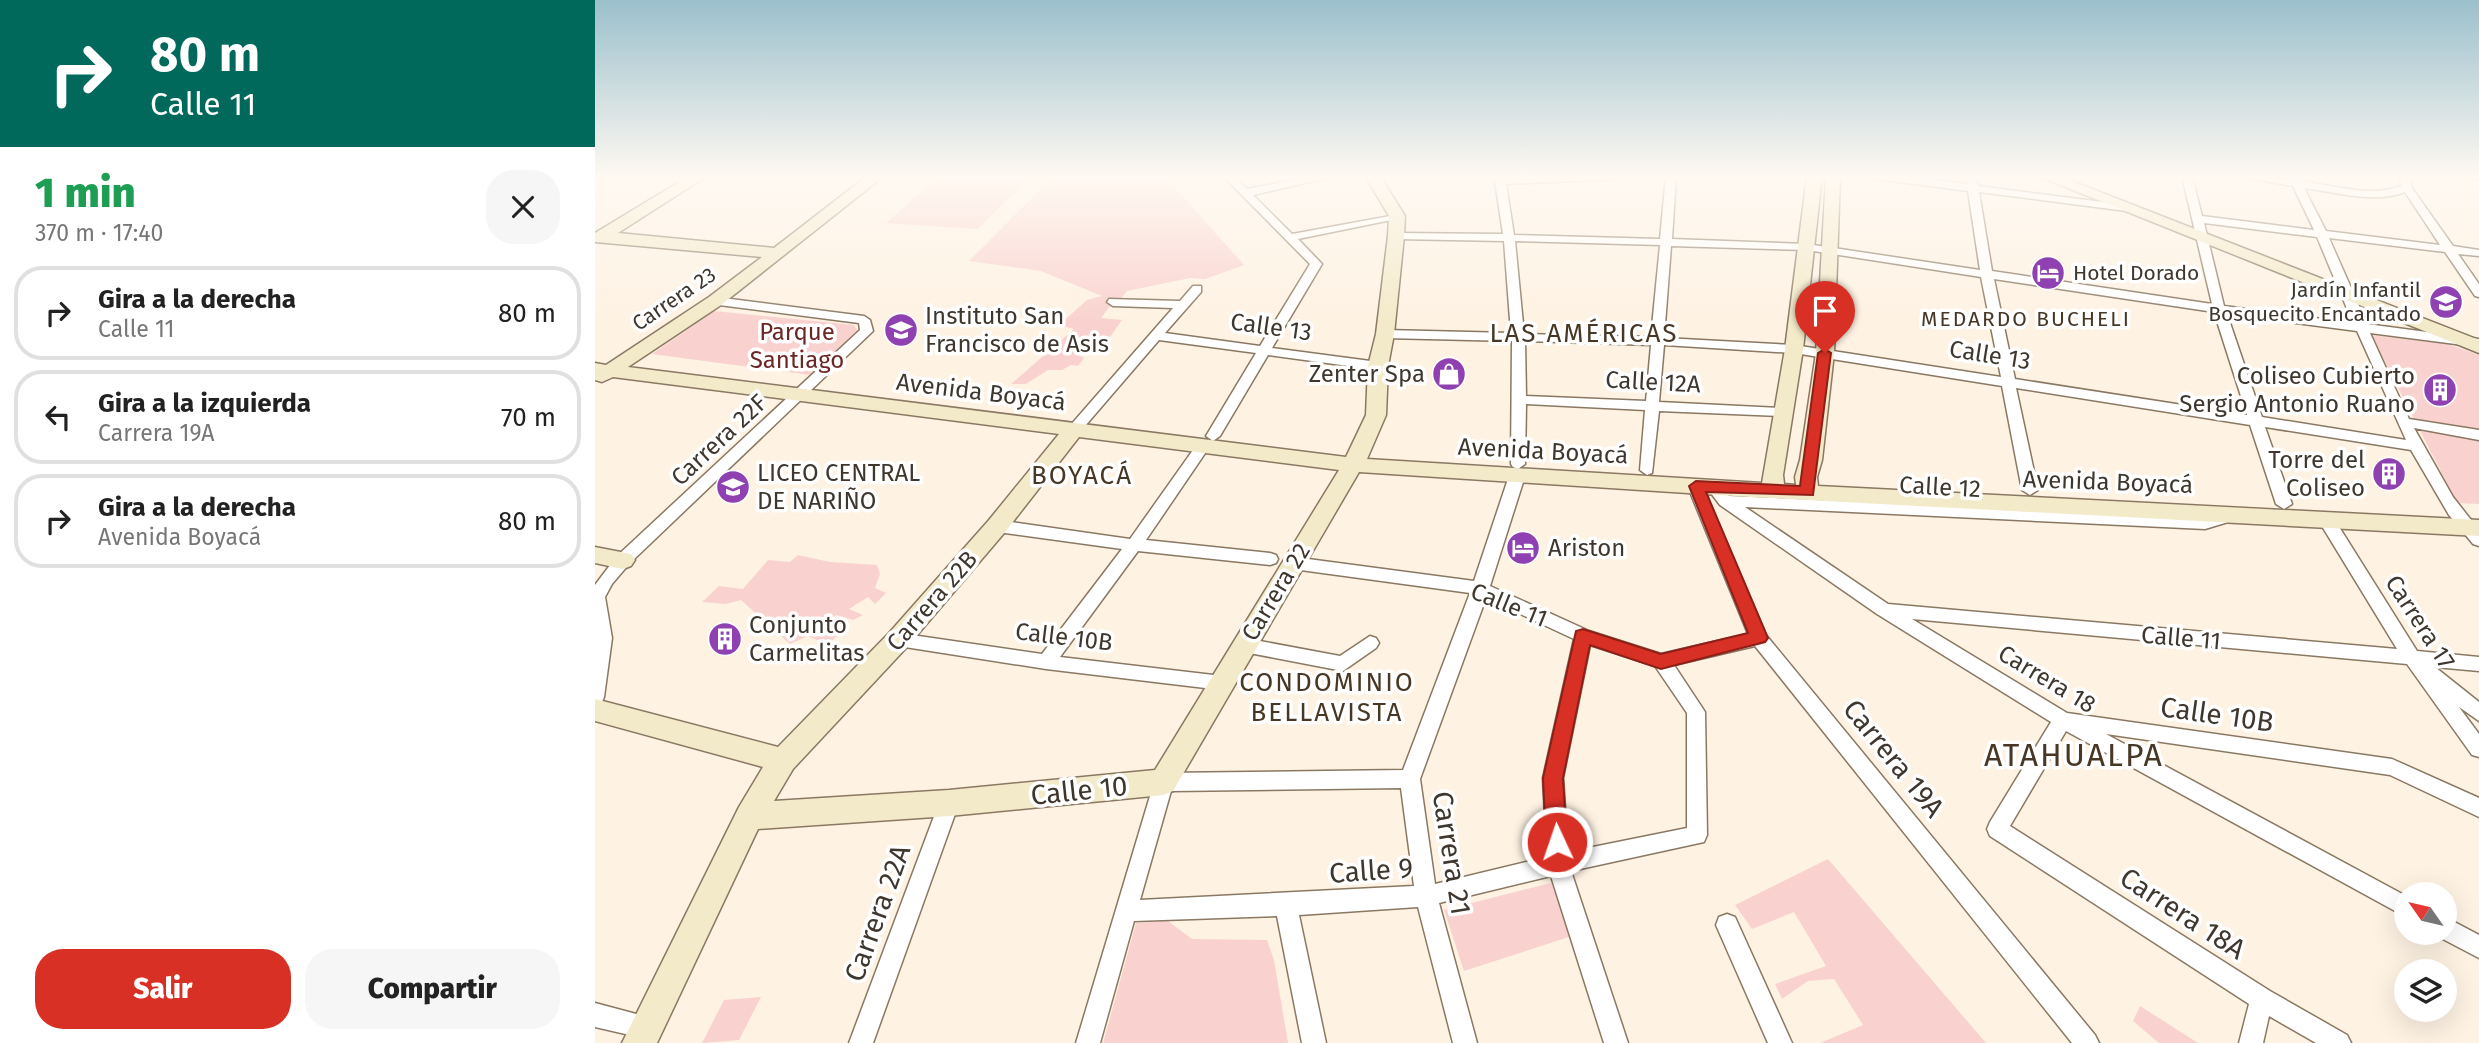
<!DOCTYPE html>
<html lang="es">
<head>
<meta charset="utf-8">
<style>
  body { margin:0; font-family:"Fira Sans",sans-serif; background:#f6f6f6; color:#222; height:100vh; display:flex; flex-direction:column; font-size:26px; white-space:nowrap }
  * { box-sizing:border-box; margin:0 }
  p { font-size:23px; color:#767676 }
  .icon { flex:none; width:38px; height:38px; fill:none; stroke:currentColor; stroke-width:2; stroke-linecap:round; stroke-linejoin:round }
  .map { position:relative; flex:1; overflow:hidden }
  .details { display:flex; flex-direction:column; background:#fff; width:595px }
  .details>* { flex:none }
  .guide { background:#00695c; color:#fff; overflow:hidden }
  .needle { width:46px; rotate:304deg }
  .buttons { position:absolute; left:1799px; top:882px; display:grid; gap:14px }
  .buttons a { display:grid; place-items:center; width:63px; height:63px; border-radius:50%; background:#fff; box-shadow:0 7px 28px #0002; font-size:35px }
  .pin { position:absolute; display:grid; place-items:center; width:60px; height:60px; color:#fff; margin:-72px -30px; border-radius:50% 50% 50% 0; rotate:-45deg; box-shadow:0 0 7px #0007 }
  .pin .icon { rotate:45deg }
  .me { position:absolute; width:77px; margin:-38px; rotate:357deg; stroke-linejoin:round; filter:drop-shadow(0 0 5px #0008) }
  .turn { display:flex; align-items:center; gap:24px; height:147px; padding:0 35px; font-size:32px }
  .turn .icon { width:91px; height:91px; stroke-width:2.5 }
  .turn b { display:block; font-size:49px; line-height:60px }
  .round { display:grid; place-items:center; flex:none; width:74px; height:74px; border-radius:28px; background:#f6f6f6 }
  .headline { display:flex; align-items:center; justify-content:space-between; height:119px; padding:0 35px }
  h1 { font-size:42px; font-weight:800; line-height:52px; color:#1e9e55 }
  .action { display:flex; gap:14px; margin-top:auto; padding:14px 35px }
  .action a { flex:1; height:80px; border-radius:28px; background:#d93025; color:#fff; font-size:28px; font-weight:800; line-height:80px; text-align:center }
  .action a+a { background:#f6f6f6; color:#222 }
  ul { padding:0; list-style:none }
  li { display:flex; align-items:center; gap:21px; height:94px; margin:0 14px 10px; padding:0 21px; border:4px solid #e0e0e0; border-radius:28px }
  li div { flex:1 }
  li b { display:block; font-size:26px }
  li em { font-style:normal }
  main { display:flex; flex:1; min-height:0 }
  .map>svg:first-child { display:block }
  .green { fill:#f9d2cf }
  .lines { fill:none; stroke-linecap:round; stroke-linejoin:round }
  .street-casing { stroke:#8a7862; stroke-width:3 }
  .secondary-casing { stroke:#8a7862; stroke-width:3 }
  .street { fill:#fff; fill-rule:evenodd }
  .secondary { fill:#f3eac9; fill-rule:evenodd }
  .route { fill:#d93025; stroke:#8d1f18; stroke-width:2 }
  .labels { text-anchor:middle; stroke-width:7; stroke-linejoin:round; paint-order:stroke }
  .far-poi-label { font-size:21px; fill:#3f372e; stroke:#fff; text-anchor:start }
  .far-street-label { font-size:21px; fill:#3f372e; stroke:#fff }
  .far-neighbourhood-label { font-size:21px; letter-spacing:2px; fill:#473724; stroke:#fff }
  .poi-label { font-size:24px; fill:#3f372e; stroke:#fff; text-anchor:start }
  .street-label { font-size:24px; fill:#3f372e; stroke:#fff }
  .park-label { font-size:24px; fill:#6b2725; stroke:#fff }
  .neighbourhood-label { font-size:26px; letter-spacing:2px; fill:#473724; stroke:#fff }
  .near-street-label { font-size:28px; fill:#3f372e; stroke:#fff }
  .near-neighbourhood-label { font-size:32px; letter-spacing:2px; fill:#473724; stroke:#fff }
</style>
</head>
<body>
<main>
<section class="details">
<div class="guide">
<div class="turn"><svg class="icon" aria-label="right" viewBox="0 0 24 24"><path d="M7 20v-9h11M14 6l5 5-5 5"/></svg><div><b>80 m</b>Calle 11</div></div>
</div>
<div class="headline"><div><h1>1 min</h1><p>370 m · 17:40</p></div><a class="round"><svg class="icon" aria-label="close" viewBox="0 0 24 24"><path d="M6 6l12 12M18 6L6 18"/></svg></a></div>
<ul>
<li><svg class="icon" aria-label="right" viewBox="0 0 24 24"><path d="M7 20v-9h11M14 6l5 5-5 5"/></svg><div><b>Gira a la derecha</b><p>Calle 11</p></div><em>80 m</em></li>
<li><svg class="icon" aria-label="left" viewBox="0 0 24 24"><path d="M17 20v-9H6M10 6l-5 5 5 5"/></svg><div><b>Gira a la izquierda</b><p>Carrera 19A</p></div><em>70 m</em></li>
<li><svg class="icon" aria-label="right" viewBox="0 0 24 24"><path d="M7 20v-9h11M14 6l5 5-5 5"/></svg><div><b>Gira a la derecha</b><p>Avenida Boyacá</p></div><em>80 m</em></li>
</ul>
<div class="action"><a>Salir</a><a>Compartir</a></div>
</section>
<div class="map">
<svg width="1884" height="1043" viewBox="0 0 1884 1043">
  <rect width="100%" height="100%" fill="#fef2e3"/>
  <g class="green">
    <path d="M342 178 434 179 382 229 291 223Z"/>
    <path d="M457 178 572 179 649 265 610 279 595 278 532 291 523 302H518L506 318 527 320 513 340 492 339 481 354 489 358 483 366 476 365 467 370H453L431 384H416L479 329 464 325 492 300 507 296 446 271 374 261Z"/>
    <path d="M119 311 259 325 263 332 215 375 57 354Z"/>
    <path d="M1776 335 1853 344 1884 355V504L1862 503Z"/>
    <path d="M203 555 235 562 282 565 285 574 280 588 291 593 280 604 273 597 254 609 268 615 258 620 241 615 231 623 246 631 233 645 213 636 195 644 146 600 131 604 107 602 124 586 148 589 173 560 195 562Z"/>
    <path d="M1233 859 1391 1043H1225L1268 1025 1239 979 1213 981 1187 999 1180 984 1231 966 1199 912 1157 929 1140 905Z"/>
    <path d="M956 883 980 935 869 971 849 910Z"/>
    <path d="M573 921 597 939 672 940 679 960 693 1043H508L541 923Z"/>
    <path d="M166 997 144 1040 107 1043 129 1000Z"/>
    <path d="M1545 1006 1603 1043H1564L1538 1021Z"/>
  </g>
  <g class="lines">
    <g class="street-casing">
      <g id="street">
        <path d="M628 176H639L652 189 719 176H741L658 195 697 234 806 214V218L703 239 727 264 677 348 783 362 790 366 783 370 673 355 625 436 618 441 611 436 661 353 564 340 484 433H474L472 430 474 427 578 308 518 306 512 302 514 299 585 301 598 286H606V292L570 333 665 346 715 264Z"/>
        <path d="M896 176H1028L1023 179 911 184 919 235 1065 239 1071 176H1081L1077 239 1212 244 1385 270 1373 191 1281 179 1276 176H1307L1372 184 1371 176H1381L1383 186 1539 206 1544 209 1539 212 1384 192 1397 271 1617 304 1587 176H1597L1607 216 1719 230 1698 186 1642 176 1695 180 1693 176H1703L1706 181C1737 185 1776 198 1806 186L1805 176H1815L1817 188 1858 246 1884 250V256L1863 254 1884 284V297L1880 296 1850 252 1734 238 1772 324 1884 339V347L1775 333 1814 419 1884 430V440L1819 428 1858 497 1884 530V546L1878 544 1854 515 1816 450 1670 427 1697 504 1689 509 1681 504 1655 425 1421 388 1443 490 1435 495 1427 490 1407 386 1199 353 1069 345 1064 402 1187 408 1194 412 1187 416 1064 411 1057 473 1052 475 1045 470 1050 410 931 404 930 464 923 469 918 467 916 464 917 341 790 338 784 334 790 330 916 333 909 241 801 239 795 236 801 233 908 234 900 181ZM1709 188C1741 192 1779 204 1810 192L1845 245 1731 231ZM1609 223 1722 237 1758 323 1629 306ZM920 241 1065 245 1056 337 929 334ZM1076 246 1212 250 1386 277 1406 377 1199 345 1069 338ZM1399 279 1619 312 1652 415 1420 379ZM1632 314 1762 331 1811 440 1667 417ZM930 341 1056 345 1051 401 931 396Z"/>
        <path d="M1871 176H1884V180L1872 178Z"/>
        <path d="M120 297 269 316 275 320 278 331 34 564 17 584 10 597 17 638 9 697 7 702 0 705V585L22 556 265 330 264 323 116 304V298Z"/>
        <path d="M608 441 615 446 551 540 675 553 681 555 683 559 681 563 675 565 543 551 465 657 627 676 633 678 636 683 633 688 627 690 451 669 297 645 294 640 297 635 303 633 447 654 527 549 402 532 396 530 394 526 396 522 402 520 535 539 603 443Z"/>
        <path d="M922 471 930 476 895 586 994 631 1066 654 1153 634 1093 487 1101 482 1106 483 1171 635 1500 1035 1504 1043H1477L1160 646 1079 665 1110 712 1112 835 1109 842 976 871 1033 1043H1009L956 876 844 903 882 1043H858L823 907 704 915 731 1043H707L682 916 539 921 505 1043H481L561 776 568 773 808 770 875 593 698 569 692 567 690 563 692 559 698 557 879 581 914 476ZM891 598 979 639 948 778 952 857 840 884 825 779ZM995 645 1060 666 1092 713V828L973 852 968 778ZM806 788 819 886 545 900 576 791Z"/>
        <path d="M1120 483 1125 484 1134 496 1609 518 1637 510 1645 515 1643 519 1610 529 1150 507 1293 604 1802 649 1722 518 1724 514H1736L1822 651 1884 657V671L1840 667 1884 702V721L1864 707 1884 734V757L1877 755 1812 664 1317 619 1472 713 1797 759 1884 798V817L1795 775 1511 734 1811 896V917L1471 731 1415 826 1675 991 1752 1035 1756 1043H1721L1674 1016 1668 1043H1644L1654 1004 1395 836 1392 829 1395 822 1456 722 1282 614 1125 505 1112 488Z"/>
        <path d="M775 636 781 638 784 643 781 648 748 671 649 652 643 650 640 645 643 640 649 638 745 656Z"/>
        <path d="M354 794 361 797 364 803 278 1043H254L344 803 347 797Z"/>
        <path d="M1132 914 1140 917 1197 1043H1173L1121 925 1124 917Z"/>
        <path d="M1850 917 1884 935V958L1842 936 1841 933H1850Z"/>
        <path d="M0 1003 60 1019 64 1027 60 1035 52 1039 0 1027Z"/>
      </g>
    </g>
    <g class="secondary-casing">
      <g id="secondary">
        <path d="M94 176H112L23 233 179 248 272 176H289L126 305 33 367 751 457 771 415 773 366 781 334 793 236 794 216 770 176H785L810 216 809 236 799 334 793 366 791 415 772 459 1167 483 1190 349 1212 176H1227L1208 349 1188 475 1189 484 1201 485 1200 477 1205 460 1221 353 1231 176H1245L1239 353 1227 460 1222 477 1223 486 1884 520V536L1155 497 764 472 578 791 568 795 354 816 163 829 62 1043H27L144 807 168 767 0 721V699L183 747 294 633 394 520 464 434 18 377 7 382 0 380V363L11 365 114 297 167 257 0 242V233ZM484 437 744 470 560 770 354 790 179 801 198 769 312 647 410 532Z"/>
        <path d="M1443 176H1464L1884 340V353Z"/>
        <path d="M0 547 36 554 40 560 36 566 28 569 0 563Z"/>
      </g>
    </g>
    <use href="#street" class="street"/>
    <use href="#secondary" class="secondary"/>
  </g>
  <linearGradient id="sky" x2="0" y2="1"><stop stop-color="#9bc0cc"/><stop offset="0.55" stop-color="#fff9f2"/><stop offset="1" stop-color="#fff9f2" stop-opacity="0"/></linearGradient>
  <rect width="1884" height="322" fill="url(#sky)"/>
  <path class="route" d="M1230 349 1236 353 1218 495 1111 492 1173 638 1170 642 1066 669 995 645 968 778 972 842 969 849 962 852 954 849 951 842 948 778 981 631 988 629 1066 654 1153 633 1094 486 1101 481 1205 486 1223 353Z"/>
  <defs>
    <g id="hotel-disc" transform="scale(1.75)"><circle r="9.5" fill="#8f41b2" stroke="#fff"/><path d="M-6-4.5h1.5V1H6V5H4.5V3h-9V5H-6ZM-4 0a1.8 1.8 0 1 1 3.6 0ZM.5 0V-2.5h3Q6-2.5 6 0Z" fill="#fff"/></g>
    <g id="school-disc" transform="scale(1.75)"><circle r="9.5" fill="#8f41b2" stroke="#fff"/><path d="M0-5L7-2L0 1L-7-2ZM-4 1L0 2.5L4 1V4Q0 6-4 4Z" fill="#fff"/></g>
    <g id="university-disc" transform="scale(1.75)"><circle r="9.5" fill="#8f41b2" stroke="#fff"/><path d="M0-5L7-2L0 1L-7-2ZM-4 1L0 2.5L4 1V4Q0 6-4 4Z" fill="#fff"/></g>
    <g id="shop-disc" transform="scale(1.75)"><circle r="9.5" fill="#8f41b2" stroke="#fff"/><path d="M-5-2.5h2.3a2.7 3.5 0 0 1 5.4 0H5L5.5 6h-11ZM-1.5-2.5h3a1.5 2.3 0 0 0-3 0Z" fill="#fff"/></g>
    <g id="building-disc" transform="scale(1.75)"><circle r="9.5" fill="#8f41b2" stroke="#fff"/><path d="M-4-6H4V6H1V3H-1V6H-4ZM-2.5-4.3h1.7v1.8h-1.7ZM.8-4.3h1.7v1.8H.8ZM-2.5-1h1.7V.8h-1.7ZM.8-1h1.7V.8H.8Z" fill="#fff"/></g>
  </defs>
  <g fill-rule="evenodd">
    <use href="#hotel-disc" x="1453" y="273"/>
    <use href="#school-disc" x="1851" y="302"/>
    <use href="#university-disc" x="306" y="330"/>
    <use href="#shop-disc" x="854" y="374"/>
    <use href="#building-disc" x="1845" y="390"/>
    <use href="#building-disc" x="1794" y="474"/>
    <use href="#school-disc" x="138" y="487"/>
    <use href="#hotel-disc" x="928" y="548"/>
    <use href="#building-disc" x="130" y="639"/>
  </g>
  <g class="labels">
    <g class="far-poi-label">
      <text x="1478" y="280">Hotel Dorado</text>
      <text x="1826" y="297" text-anchor="end">Jardín Infantil<tspan x="1826" dy="24">Bosquecito Encantado</tspan></text>
    </g>
    <g class="far-street-label">
      <text transform="translate(79 299) rotate(-34)" y="7">Carrera 23</text>
    </g>
    <g class="far-neighbourhood-label">
      <text x="1431" y="326">MEDARDO BUCHELI</text>
    </g>
    <g class="poi-label">
      <text x="330" y="324">Instituto San<tspan x="330" dy="28">Francisco de Asis</tspan></text>
      <text x="830" y="382" text-anchor="end">Zenter Spa</text>
      <text x="1820" y="384" text-anchor="end">Coliseo Cubierto<tspan x="1820" dy="28">Sergio Antonio Ruano</tspan></text>
      <text x="1770" y="468" text-anchor="end">Torre del<tspan x="1770" dy="28">Coliseo</tspan></text>
      <text x="162" y="481">LICEO CENTRAL<tspan x="162" dy="28">DE NARIÑO</tspan></text>
      <text x="953" y="556">Ariston</text>
      <text x="154" y="633">Conjunto<tspan x="154" dy="28">Carmelitas</tspan></text>
    </g>
    <g class="street-label">
      <text transform="translate(676 327) rotate(8)" y="8">Calle 13</text>
      <text transform="translate(1395 355) rotate(9)" y="8">Calle 13</text>
      <text transform="translate(1058 382) rotate(3)" y="8">Calle 12A</text>
      <text transform="translate(386 392) rotate(7)" y="8">Avenida Boyacá</text>
      <text transform="translate(124 440) rotate(-43)" y="8">Carrera 22F</text>
      <text transform="translate(948 451) rotate(3)" y="8">Avenida Boyacá</text>
      <text transform="translate(1513 482) rotate(2)" y="8">Avenida Boyacá</text>
      <text transform="translate(1345 487) rotate(3)" y="8">Calle 12</text>
      <text transform="translate(681 592) rotate(-59)" y="8">Carrera 22</text>
      <text transform="translate(337 601) rotate(-49)" y="8">Carrera 22B</text>
      <text transform="translate(914 605) rotate(22)" y="8">Calle 11</text>
      <text transform="translate(1825 622) rotate(57)" y="8">Carrera 17</text>
      <text transform="translate(469 637) rotate(7)" y="8">Calle 10B</text>
      <text transform="translate(1586 638) rotate(5)" y="8">Calle 11</text>
      <text transform="translate(1452 679) rotate(31)" y="8">Carrera 18</text>
    </g>
    <g class="park-label">
      <text x="202" y="340">Parque<tspan x="202" dy="28">Santiago</tspan></text>
    </g>
    <g class="neighbourhood-label">
      <text x="989" y="342">LAS AMÉRICAS</text>
      <text x="487" y="484">BOYACÁ</text>
      <text x="732" y="691">CONDOMINIO<tspan x="732" dy="30">BELLAVISTA</tspan></text>
    </g>
    <g class="near-street-label">
      <text transform="translate(1622 714) rotate(8)" y="10">Calle 10B</text>
      <text transform="translate(1299 758) rotate(51)" y="10">Carrera 19A</text>
      <text transform="translate(484 790) rotate(-6)" y="10">Calle 10</text>
      <text transform="translate(857 853) rotate(81)" y="10">Carrera 21</text>
      <text transform="translate(776 870) rotate(-4)" y="10">Calle 9</text>
      <text transform="translate(282 913) rotate(-70)" y="10">Carrera 22A</text>
      <text transform="translate(1588 913) rotate(33)" y="10">Carrera 18A</text>
    </g>
    <g class="near-neighbourhood-label">
      <text x="1479" y="766">ATAHUALPA</text>
    </g>
  </g>
</svg>
<div class="buttons">
<a><svg class="needle" viewBox="-14 -14 28 28"><path d="M0-13l5 13h-10z" fill="#e53935"/><path d="M0 13l5-13h-10z" fill="#767676"/></svg></a>
<a><svg class="icon" aria-label="layers" viewBox="0 0 24 24"><path d="M12 4l9 5-9 5-9-5zM3 14l9 5 9-5"/></svg></a>
</div>
<div class="pin" style="left:1230px;top:353px;background:#d93025"><svg class="icon" aria-label="arrive" viewBox="0 0 24 24"><path d="M6 21V4h12l-3 4 3 4H6"/></svg></div>
<svg class="me" style="left:962px;top:842px" viewBox="-20 -20 40 40"><circle r="17" fill="#d93025" stroke="#fff" stroke-width="3"/><path d="M0-11L8 9 0 5-8 9z" fill="#fff"/></svg>
</div>
</main>
</body>
</html>
